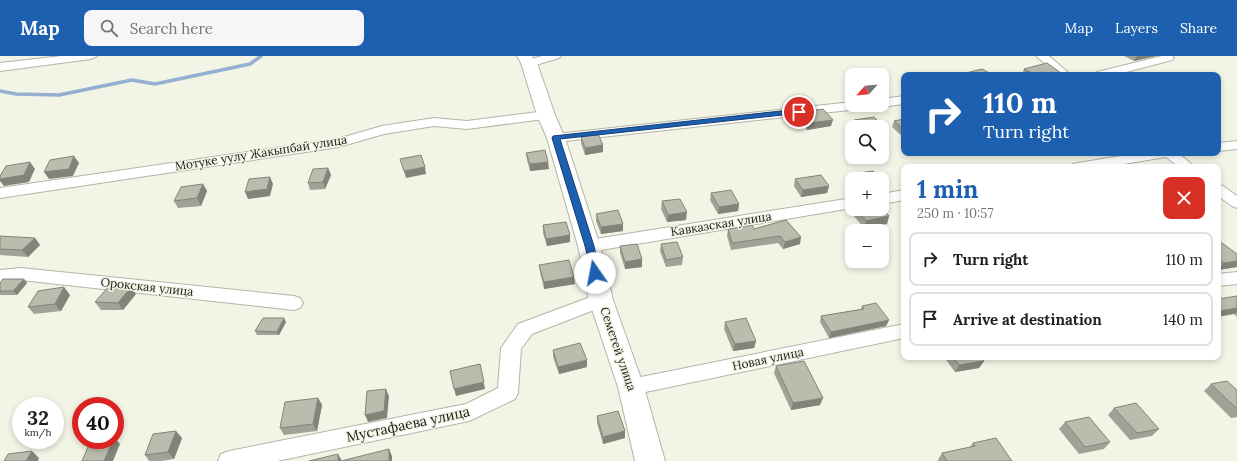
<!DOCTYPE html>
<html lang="en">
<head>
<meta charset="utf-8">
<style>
  body { margin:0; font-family:Lora,serif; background:#f6f6f6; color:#202124; height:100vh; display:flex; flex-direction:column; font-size:15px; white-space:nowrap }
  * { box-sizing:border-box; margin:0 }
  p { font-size:13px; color:#757577 }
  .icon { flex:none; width:22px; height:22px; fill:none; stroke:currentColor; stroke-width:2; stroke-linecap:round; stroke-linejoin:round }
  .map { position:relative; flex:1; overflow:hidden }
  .details { position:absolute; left:901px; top:108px; width:320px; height:196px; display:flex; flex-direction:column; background:#fff; border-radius:8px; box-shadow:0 2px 6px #0003 }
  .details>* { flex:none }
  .hud { position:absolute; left:901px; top:16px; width:320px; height:84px; border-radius:8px; box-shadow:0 2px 6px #0003; background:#1e60b0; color:#fff; overflow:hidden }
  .needle { width:26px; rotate:243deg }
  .buttons { position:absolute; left:845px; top:12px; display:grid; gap:8px }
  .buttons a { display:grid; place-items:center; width:44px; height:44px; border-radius:8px; background:#fff; box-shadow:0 2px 6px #0003; font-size:20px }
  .speed { position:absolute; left:12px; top:341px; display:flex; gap:8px; font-size:20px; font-weight:700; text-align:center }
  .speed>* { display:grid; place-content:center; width:52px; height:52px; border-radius:50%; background:#fff; box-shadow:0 2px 6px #0003; line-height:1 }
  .speed small { font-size:10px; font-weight:400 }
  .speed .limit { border:6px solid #d22; background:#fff; color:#111 }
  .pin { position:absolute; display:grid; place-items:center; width:34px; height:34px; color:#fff; margin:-17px; border:2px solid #fff; border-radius:50%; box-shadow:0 1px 4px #0007 }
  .me { position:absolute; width:44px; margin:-22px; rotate:348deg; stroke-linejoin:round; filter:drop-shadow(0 0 3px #0008) }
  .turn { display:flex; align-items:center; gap:14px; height:84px; padding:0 16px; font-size:18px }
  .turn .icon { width:52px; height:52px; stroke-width:2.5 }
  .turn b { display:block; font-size:28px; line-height:34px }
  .round { display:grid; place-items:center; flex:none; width:42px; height:42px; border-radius:8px; background:#f6f6f6 }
  .summary { display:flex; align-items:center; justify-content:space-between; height:68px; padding:0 16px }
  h1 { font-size:24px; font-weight:700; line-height:30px; color:#1e60b0 }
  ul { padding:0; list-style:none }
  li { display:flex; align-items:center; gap:12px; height:54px; margin:0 8px 6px; padding:0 8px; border:2px solid #e0e0e0; border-radius:8px }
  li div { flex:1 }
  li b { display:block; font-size:15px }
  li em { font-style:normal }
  header { display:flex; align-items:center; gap:24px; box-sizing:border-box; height:56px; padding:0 20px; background:#1e60b0; color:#fff }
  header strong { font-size:19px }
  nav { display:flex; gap:22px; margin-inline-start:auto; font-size:14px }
  .search { width:280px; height:36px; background:#f6f6f6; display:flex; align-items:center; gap:10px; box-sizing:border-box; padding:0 14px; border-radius:8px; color:#757577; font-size:15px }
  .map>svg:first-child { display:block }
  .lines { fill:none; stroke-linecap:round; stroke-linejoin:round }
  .stream { stroke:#95afd3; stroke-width:3.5 }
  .minor-casing { stroke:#b3b5a7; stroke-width:2 }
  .tertiary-casing { stroke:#b3b5a7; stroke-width:2 }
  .minor { fill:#fff; fill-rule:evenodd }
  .tertiary { fill:#fff; fill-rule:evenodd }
  .wall { fill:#a0a296 }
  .shaded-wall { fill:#82847a }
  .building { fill:#babcae; stroke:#82847a }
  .route { fill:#1e60b0; stroke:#143e72 }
  .labels { text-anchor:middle; stroke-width:3; stroke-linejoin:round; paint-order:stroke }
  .street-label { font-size:12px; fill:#1b1b16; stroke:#f2f5e5 }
  .near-street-label { font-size:14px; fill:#1b1b16; stroke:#f2f5e5 }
</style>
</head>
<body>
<header>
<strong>Map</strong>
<div class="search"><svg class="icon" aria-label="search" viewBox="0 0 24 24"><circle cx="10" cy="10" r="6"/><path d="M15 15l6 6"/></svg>Search here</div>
<nav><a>Map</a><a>Layers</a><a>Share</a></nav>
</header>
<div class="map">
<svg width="1237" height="405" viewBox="0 0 1237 405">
  <rect width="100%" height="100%" fill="#f2f5e5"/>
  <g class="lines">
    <path class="stream" d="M0 35 16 38 59 39 132 24 155 28 250 8 261 0"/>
    <g class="minor-casing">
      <g id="minor">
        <path d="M62 0H97L91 3 0 15V7Z"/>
        <path d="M542 0H561L559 2 529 11 523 7 525 5Z"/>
        <path d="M1036 0H1049L1071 19H1058Z"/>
        <path d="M1162 0H1172L1174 2 1172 4 1115 19H1095L1097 16Z"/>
        <path d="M904 40V48L882 51 877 49H882V43Z"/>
        <path d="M852 46V49H865L859 53 556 86 551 85 549 82 551 79 556 78Z"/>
        <path d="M546 55 551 56 553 59 551 62 467 73 434 70 384 78 339 91 0 142V132L337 83 382 70 434 62 467 65Z"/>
        <path d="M1237 85V93L1218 95V87Z"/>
        <path d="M1139 97H1178L1195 111H1179L1166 101 1105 111H1071L1073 108 1078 107Z"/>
        <path d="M1218 128 1223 130 1237 140V152L1232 150 1218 140Z"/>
        <path d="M904 134V144L882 148V138Z"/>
        <path d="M852 142V152L589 196 583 194 581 190 583 186 589 184Z"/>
        <path d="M21 212 294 240 300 242 303 247 300 252 294 254 21 224 0 226V214Z"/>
        <path d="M1237 216V228L1218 230V218Z"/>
        <path d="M601 237 607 239 610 244 607 249 532 278 521 293 518 337 515 343 469 365 277 405H218L221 398 229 395 466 348 498 332 501 292 518 268Z"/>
        <path d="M904 268V282L631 339 624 337 621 331 624 325 631 323Z"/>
      </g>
    </g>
    <g class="tertiary-casing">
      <path id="tertiary" d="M517 0H532L537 7 555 59 565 82 600 190 613 244 644 331 665 405H635L618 331 589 244 578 190 547 82 537 59 521 7Z"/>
    </g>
    <use href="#minor" class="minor"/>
    <use href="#tertiary" class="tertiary"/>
  </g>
  <g class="wall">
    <path d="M1124 0H1156L1134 5Z"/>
    <path d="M1024 13 1064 19H1022Z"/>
    <path d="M800 56 831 70 807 74 798 63Z"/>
    <path d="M874 61 884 71 882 77V71H852L854 64Z"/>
    <path d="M904 63V81H903L892 71 894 65Z"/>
    <path d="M581 81 603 89V96L585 99 581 87Z"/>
    <path d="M526 97 549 113 530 115 527 104Z"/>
    <path d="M328 112 331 119 325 133 310 134 308 127Z"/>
    <path d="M858 117 880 123H859L857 120Z"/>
    <path d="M795 123 829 130 827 137 801 141 794 130Z"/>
    <path d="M203 128 207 135 201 150 178 152 174 145Z"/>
    <path d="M711 137 739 148 738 155 718 158 710 144Z"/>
    <path d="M662 145 686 164 667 166 661 153Z"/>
    <path d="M855 153H882L889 160 887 168 864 172 853 159Z"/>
    <path d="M596 158 623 175 601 178 596 165Z"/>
    <path d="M786 164 800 188 783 193 778 187 731 194 727 180 728 173H754Z"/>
    <path d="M543 169 570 179V186L547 190 543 177Z"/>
    <path d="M0 180 35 182 40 189 28 201 0 199Z"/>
    <path d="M1218 187 1237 198V211L1218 214Z"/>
    <path d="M661 188 683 201 682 209 666 211 660 195Z"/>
    <path d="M620 190 642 203V211L625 213 620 197Z"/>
    <path d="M539 209 575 228 544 233 540 216Z"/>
    <path d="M24 223 27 227 17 239H0V227Z"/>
    <path d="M136 238 123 254H101L95 246Z"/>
    <path d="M70 239 61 255 34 258 28 251Z"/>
    <path d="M1237 240V261L1234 258Z"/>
    <path d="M862 250 889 264 886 270 829 282 820 266 821 260 861 253Z"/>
    <path d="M286 266 279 279H257L255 275Z"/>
    <path d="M725 266 756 285 754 292 733 295 724 273Z"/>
    <path d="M553 294 587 311 559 318 553 301Z"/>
    <path d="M944 301H981L984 305 979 312 955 316Z"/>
    <path d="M776 310 820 349 791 354 774 317Z"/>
    <path d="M1211 328 1237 334V361L1231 362 1204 335Z"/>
    <path d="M318 342 322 349 317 375 284 379 280 372Z"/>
    <path d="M1114 352 1159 373 1152 380 1130 384 1108 359Z"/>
    <path d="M597 360 625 382 603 388 597 367Z"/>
    <path d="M1065 366 1110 386 1104 393 1079 398 1059 373Z"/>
    <path d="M182 382 174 403 161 405H149L145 399Z"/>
    <path d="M973 387 1012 405H938V404L942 397 969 392Z"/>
  </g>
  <g class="shaded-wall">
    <path d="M1137 0H1156L1134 5Z"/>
    <path d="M833 64 831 70 807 74 809 67Z"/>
    <path d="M882 71H884L882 77Z"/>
    <path d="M603 89V96L585 99V92Z"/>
    <path d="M74 100 79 107 73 120 49 123 44 116Z"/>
    <path d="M30 106 35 113 29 126 4 130 0 125V123Z"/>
    <path d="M548 106 549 113 530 115V108Z"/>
    <path d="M425 111 426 118 406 122 404 115Z"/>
    <path d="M328 112 331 119 325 133 323 126Z"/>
    <path d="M270 121 273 128 270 140 248 143 245 136Z"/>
    <path d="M203 128 207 135 201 150 197 142Z"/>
    <path d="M829 130 827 137 801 141 803 134Z"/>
    <path d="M739 148 738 155 718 158 719 151Z"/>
    <path d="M687 156 686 164 667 166 668 159Z"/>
    <path d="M889 160 887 168 864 172 866 165Z"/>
    <path d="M623 168V175L601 178V171Z"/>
    <path d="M570 179V186L547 190 546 183Z"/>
    <path d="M801 181 800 188 783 193 785 186Z"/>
    <path d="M35 182 40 189 28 201 22 194Z"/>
    <path d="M642 203V211L625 213V206Z"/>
    <path d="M1237 205V211L1218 214 1224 207Z"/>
    <path d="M574 221 575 228 544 233V226Z"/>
    <path d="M24 223 27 227 17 239 13 235Z"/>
    <path d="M64 231 70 239 61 255 55 248Z"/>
    <path d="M131 231 136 238 123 254 118 247Z"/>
    <path d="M1237 252V256L1234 258 1218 261V255Z"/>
    <path d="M284 262 286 266 279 279 277 276Z"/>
    <path d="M889 264 886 270 829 282 831 276Z"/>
    <path d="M756 285 754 292 733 295 735 288Z"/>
    <path d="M587 304V311L559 318 558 311Z"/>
    <path d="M984 305 979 312 955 316 959 309Z"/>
    <path d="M480 308 485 333 456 340 454 333Z"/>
    <path d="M386 333 389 340 387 362 368 366 365 359Z"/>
    <path d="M318 342 322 349 317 375 313 368Z"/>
    <path d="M823 342 820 349 791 354 793 347Z"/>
    <path d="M176 375 182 382 174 403 168 396Z"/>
    <path d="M625 375V382L603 388V381Z"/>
    <path d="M115 382 120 388 113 405H104L113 384H115Z"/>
    <path d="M389 393 392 400V405H389Z"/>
    <path d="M32 395 39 402 38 405H26Z"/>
    <path d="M338 398 342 405H338Z"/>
  </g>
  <g class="building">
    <path d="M1047 7 1064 19H1036L1024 13Z"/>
    <path d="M982 13 993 19H963L962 18Z"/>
    <path d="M823 53 833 64 809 67 800 56Z"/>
    <path d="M874 61 884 71H861L854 64Z"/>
    <path d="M904 63V74L894 65Z"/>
    <path d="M598 78 603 89 585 92 581 81Z"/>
    <path d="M545 94 548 106 530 108 526 97Z"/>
    <path d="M421 99 425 111 404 115 400 103Z"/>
    <path d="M74 100 69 113 44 116 50 104Z"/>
    <path d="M30 106 24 119 0 123V120L6 110Z"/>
    <path d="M328 112 323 126 308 127 313 113Z"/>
    <path d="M873 115 880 123H863L858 117Z"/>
    <path d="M821 119 829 130 803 134 795 123Z"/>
    <path d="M270 121 267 133 245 136 249 123Z"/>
    <path d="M203 128 197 142 174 145 181 131Z"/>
    <path d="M731 134 739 148 719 151 711 137Z"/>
    <path d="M680 143 687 156 668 159 662 145Z"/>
    <path d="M882 152 889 160 866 165 856 153H882Z"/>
    <path d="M618 154 623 168 601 171 596 158Z"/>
    <path d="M786 164 801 181 785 186 780 180 732 187 728 173 752 169 754 173Z"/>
    <path d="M566 166 570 179 546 183 543 169Z"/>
    <path d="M0 180 35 182 22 194 0 193Z"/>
    <path d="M677 186 683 201 666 204 661 188Z"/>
    <path d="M1218 187H1222L1237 198V205L1224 207 1218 202Z"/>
    <path d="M637 188 642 203 625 206 620 190Z"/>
    <path d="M569 204 574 221 544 226 539 209Z"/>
    <path d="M3 223H24L13 235H0V227Z"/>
    <path d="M109 230 131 231 118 247 95 246Z"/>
    <path d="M64 231 55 248 28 251 38 235Z"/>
    <path d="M1237 240V252L1218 255V243Z"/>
    <path d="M876 247 889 264 831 276 821 260 864 253 862 250Z"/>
    <path d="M263 262H284L277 276 255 275Z"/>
    <path d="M746 262 756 285 735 288 725 266Z"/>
    <path d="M580 287 587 304 558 311 553 294Z"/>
    <path d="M953 301H981L984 305 959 309Z"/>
    <path d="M804 305 823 342 793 347 776 310Z"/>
    <path d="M480 308 484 326 454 333 450 315Z"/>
    <path d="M1227 325 1237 334V353L1211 328Z"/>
    <path d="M386 333 384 355 365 359 367 335Z"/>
    <path d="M318 342 313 368 280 372 285 346Z"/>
    <path d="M1136 347 1159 373 1137 377 1114 352Z"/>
    <path d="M618 355 625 375 603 381 597 360Z"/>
    <path d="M1089 361 1110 386 1085 391 1065 366Z"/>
    <path d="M176 375 168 396 145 399 153 378Z"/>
    <path d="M996 382 1012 405H947L942 397 975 390 973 387Z"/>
    <path d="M91 384H113L104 405H82Z"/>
    <path d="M389 393V405H341Z"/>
    <path d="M32 395 26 405H4L8 398Z"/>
    <path d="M338 398V405H309Z"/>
  </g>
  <path class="route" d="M799 53 801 54V57L560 83 594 190 600 217 595 220 592 219 585 190 552 82 553 80Z"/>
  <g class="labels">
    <g class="street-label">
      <text transform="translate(261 97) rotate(-9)" y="4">Мотуке уулу Жакыпбай улица</text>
      <text transform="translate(721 168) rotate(-9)" y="4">Кавказская улица</text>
      <text transform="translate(147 231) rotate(6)" y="4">Орокская улица</text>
      <text transform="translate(618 293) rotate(71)" y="4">Семетей улица</text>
      <text transform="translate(768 303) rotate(-12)" y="4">Новая улица</text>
    </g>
    <g class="near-street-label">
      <text transform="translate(408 368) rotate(-12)" y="5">Мустафаева улица</text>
    </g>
  </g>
</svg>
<div class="buttons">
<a><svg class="needle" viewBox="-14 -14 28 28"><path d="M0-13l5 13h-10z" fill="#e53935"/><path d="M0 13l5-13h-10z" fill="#757577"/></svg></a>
<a><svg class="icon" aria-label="search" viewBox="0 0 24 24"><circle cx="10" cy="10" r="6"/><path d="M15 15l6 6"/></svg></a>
<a>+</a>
<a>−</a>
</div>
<div class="speed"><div>32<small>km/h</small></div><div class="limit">40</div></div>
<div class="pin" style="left:799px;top:56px;background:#d93025"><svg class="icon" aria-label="arrive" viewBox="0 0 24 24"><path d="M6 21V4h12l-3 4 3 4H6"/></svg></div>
<svg class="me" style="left:595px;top:217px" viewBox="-20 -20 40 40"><circle r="19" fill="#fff"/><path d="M0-13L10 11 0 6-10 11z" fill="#1e60b0"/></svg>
<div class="hud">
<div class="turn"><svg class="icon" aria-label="right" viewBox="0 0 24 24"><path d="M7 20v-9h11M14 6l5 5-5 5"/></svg><div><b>110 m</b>Turn right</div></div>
</div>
<section class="details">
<div class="summary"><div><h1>1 min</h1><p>250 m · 10:57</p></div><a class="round" style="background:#d93025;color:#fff"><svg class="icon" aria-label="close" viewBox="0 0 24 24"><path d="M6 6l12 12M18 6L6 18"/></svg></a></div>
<ul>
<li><svg class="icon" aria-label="right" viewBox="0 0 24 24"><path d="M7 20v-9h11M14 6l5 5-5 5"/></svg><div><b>Turn right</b></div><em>110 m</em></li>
<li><svg class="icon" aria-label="arrive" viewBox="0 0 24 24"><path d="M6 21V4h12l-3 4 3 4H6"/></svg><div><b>Arrive at destination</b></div><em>140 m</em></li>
</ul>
</section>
</div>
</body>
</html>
